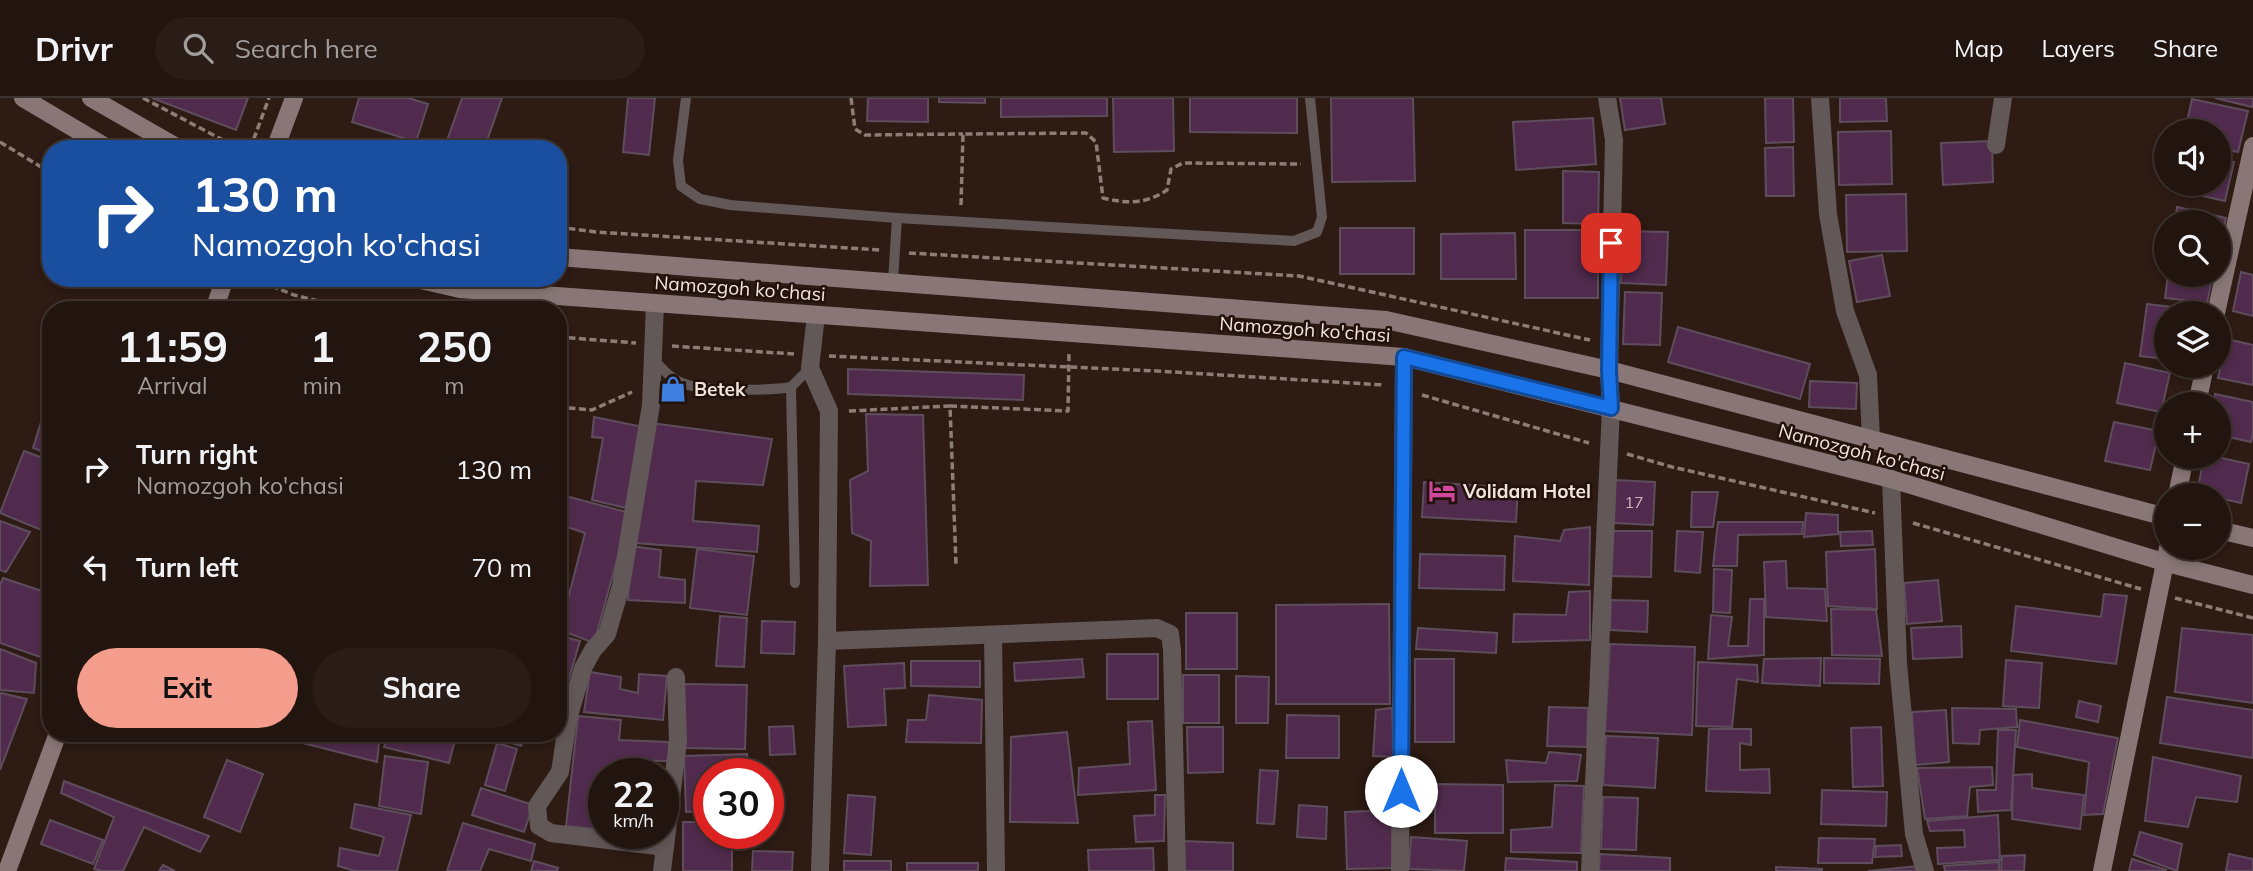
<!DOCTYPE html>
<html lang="en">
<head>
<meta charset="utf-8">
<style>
  body { margin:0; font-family:Mulish,sans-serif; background:#2a1d18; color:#f1f3f6; height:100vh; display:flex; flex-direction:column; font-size:26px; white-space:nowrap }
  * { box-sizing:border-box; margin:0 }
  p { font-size:23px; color:#a29e9e }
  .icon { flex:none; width:38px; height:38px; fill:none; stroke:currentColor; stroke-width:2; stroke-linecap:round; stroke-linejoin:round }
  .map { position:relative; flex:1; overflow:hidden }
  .details { position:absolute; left:42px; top:203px; width:525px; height:441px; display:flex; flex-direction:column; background:#22140f; border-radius:28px; box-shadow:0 4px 10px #0003,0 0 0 2px #3f332f }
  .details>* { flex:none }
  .hud { position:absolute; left:42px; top:42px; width:525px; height:147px; border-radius:28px; box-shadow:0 4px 10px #0003,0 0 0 2px #3f332f; background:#1a4fa0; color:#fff; overflow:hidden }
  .buttons { position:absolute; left:2154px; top:21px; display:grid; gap:14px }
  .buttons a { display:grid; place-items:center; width:77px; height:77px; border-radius:50%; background:#22140f; box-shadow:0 4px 10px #0003,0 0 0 2px #3f332f; font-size:35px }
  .speed { position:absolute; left:588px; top:660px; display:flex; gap:14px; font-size:35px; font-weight:700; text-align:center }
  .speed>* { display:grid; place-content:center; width:91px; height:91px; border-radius:50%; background:#22140f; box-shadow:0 4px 10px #0003,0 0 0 2px #3f332f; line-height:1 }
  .speed small { font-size:18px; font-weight:400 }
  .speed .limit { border:10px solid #d22; background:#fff; color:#111 }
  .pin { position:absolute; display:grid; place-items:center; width:60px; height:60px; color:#fff; margin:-30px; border-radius:14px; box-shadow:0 4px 10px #0006 }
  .me { position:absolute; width:77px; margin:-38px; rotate:0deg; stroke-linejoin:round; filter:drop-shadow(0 0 5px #0008) }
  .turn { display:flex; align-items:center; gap:24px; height:147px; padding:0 35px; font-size:32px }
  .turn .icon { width:91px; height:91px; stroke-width:2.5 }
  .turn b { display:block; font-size:49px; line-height:60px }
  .eta { display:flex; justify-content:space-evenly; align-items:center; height:119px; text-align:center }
  .eta b { font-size:42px; font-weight:700; line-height:49px }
  .primary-button { display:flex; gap:14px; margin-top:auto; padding:14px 35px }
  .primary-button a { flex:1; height:80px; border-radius:42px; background:#f49d8d; color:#111; font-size:28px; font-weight:700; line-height:80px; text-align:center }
  .primary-button a+a { background:#2a1d18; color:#f1f3f6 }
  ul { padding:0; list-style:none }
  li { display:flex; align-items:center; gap:21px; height:98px; padding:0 35px }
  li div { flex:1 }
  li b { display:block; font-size:26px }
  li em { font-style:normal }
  header { display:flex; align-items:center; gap:42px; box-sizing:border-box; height:98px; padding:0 35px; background:#22140f; border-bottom:2px solid #3f332f }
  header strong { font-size:33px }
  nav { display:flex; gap:38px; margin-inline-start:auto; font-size:24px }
  .search { width:490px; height:63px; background:#2a1d18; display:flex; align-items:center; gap:18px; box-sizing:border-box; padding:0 24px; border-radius:38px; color:#a29e9e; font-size:26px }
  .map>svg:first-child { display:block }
  .building { fill:#502b4d; stroke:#5e4d5c; stroke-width:2 }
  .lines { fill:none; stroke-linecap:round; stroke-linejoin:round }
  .path { stroke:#8d7d77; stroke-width:3.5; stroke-dasharray:7 3.5; stroke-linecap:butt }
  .lane { stroke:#625857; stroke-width:10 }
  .street { stroke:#625857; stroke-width:18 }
  .secondary { stroke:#887776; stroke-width:18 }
  .route-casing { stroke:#114b97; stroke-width:18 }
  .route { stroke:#1a73e8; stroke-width:12 }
  .labels { text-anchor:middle; stroke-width:5; stroke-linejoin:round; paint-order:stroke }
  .number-label { font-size:16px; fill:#cab6bb }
  .street-label { font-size:19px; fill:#f2e5e0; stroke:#23120b }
  .poi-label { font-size:19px; font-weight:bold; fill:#f2e5e0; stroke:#23120b; text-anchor:start }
</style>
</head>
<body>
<header>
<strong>Drivr</strong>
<div class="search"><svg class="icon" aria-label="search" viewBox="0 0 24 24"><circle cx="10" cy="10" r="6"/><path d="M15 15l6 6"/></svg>Search here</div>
<nav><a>Map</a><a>Layers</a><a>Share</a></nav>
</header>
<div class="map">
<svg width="2253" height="773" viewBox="0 0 2253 773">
  <rect width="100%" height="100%" fill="#2d1b14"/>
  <g class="building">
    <path d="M152 0H248L236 32Z"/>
    <path d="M359 0H408L428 6 416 44 352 24Z"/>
    <path d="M462 0H502L484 51H444Z"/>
    <path d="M628 0H655L649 57 623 54Z"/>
    <path d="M868 0H928V24L867 23Z"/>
    <path d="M939 0H985V5L939 4Z"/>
    <path d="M1001 0H1107V18L1001 19Z"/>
    <path d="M1113 0H1173L1174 53 1114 54Z"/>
    <path d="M1190 0H1297V35L1190 34Z"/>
    <path d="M1331 0H1413L1415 83 1332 84Z"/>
    <path d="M1620 0H1661L1665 26 1625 32Z"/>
    <path d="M1765 0H1793L1794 44 1766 45Z"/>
    <path d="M1840 0H1886L1887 23 1840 24Z"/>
    <path d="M2215 0H2253V5L2252 9Z"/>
    <path d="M2192 1 2248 13 2238 54 2219 50V33H2185Z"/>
    <path d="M1593 20 1596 66 1516 72 1513 24Z"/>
    <path d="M1891 33 1892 86 1839 87 1838 34Z"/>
    <path d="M1992 43 1993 84 1943 87 1941 45Z"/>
    <path d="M1793 49 1794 98H1766L1765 50Z"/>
    <path d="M2219 61 2234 64 2225 103 2181 93 2182 86H2219Z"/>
    <path d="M1563 73 1599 74 1598 126 1563 125Z"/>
    <path d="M1906 96 1907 153 1847 154 1846 97Z"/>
    <path d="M2177 109 2226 120 2219 152V124H2175Z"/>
    <rect x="1340" y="130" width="74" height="46"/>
    <rect x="1525" y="132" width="73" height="68"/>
    <path d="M1623 133 1668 134 1666 187 1621 185Z"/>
    <path d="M1515 135 1516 181H1441V136Z"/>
    <path d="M1882 157 1890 198 1857 204 1849 163Z"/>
    <path d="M2241 174 2253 177V218L2233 213Z"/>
    <path d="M2168 177H2213L2207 205 2165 200Z"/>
    <path d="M1625 194 1662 195 1660 247 1623 246Z"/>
    <path d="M2147 206 2188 211V215H2166V261L2140 258Z"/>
    <path d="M1678 229 1810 266 1800 301 1668 264Z"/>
    <path d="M2227 241 2253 247V287L2218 280Z"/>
    <path d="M2125 265 2170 275 2161 314 2117 305Z"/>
    <path d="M848 271 1024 277 1023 302 848 296Z"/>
    <path d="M1810 283 1857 285 1856 311 1809 309Z"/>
    <path d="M2215 296 2253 304V335L2251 344 2219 337V306H2213Z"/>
    <path d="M866 316 923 317 928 487 870 488 871 443 852 435 850 382 868 373Z"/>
    <path d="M594 319 643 329 626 410 592 402 603 340 592 339Z"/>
    <path d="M41 324 51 327V357L33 350Z"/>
    <path d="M2114 324 2159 333 2150 372 2105 363Z"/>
    <path d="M651 325 772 341 763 387 696 383 693 423 759 428 757 454 635 445Z"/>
    <path d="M24 353 51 363V436L0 415Z"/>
    <path d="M2204 359H2217L2249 366 2241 405 2219 400V397L2197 395Z"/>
    <path d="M1615 382 1655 384 1653 427 1614 425Z"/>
    <path d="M1424 384 1518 390 1516 424 1422 419Z"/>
    <path d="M1692 394H1718L1713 429H1691Z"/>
    <path d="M558 396 630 415 594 545 560 532 585 435 558 426Z"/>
    <path d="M1806 415 1838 417V436L1804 439Z"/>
    <path d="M0 423 30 434 6 474 0 472Z"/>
    <path d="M1718 424H1803L1802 436 1738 437 1737 468H1713Z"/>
    <path d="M1590 429 1589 487 1513 483 1515 438 1560 443 1564 432Z"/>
    <path d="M1610 433H1652L1651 479 1609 478Z"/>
    <path d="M1677 433 1703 434 1700 475 1675 473Z"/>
    <path d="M1872 433 1873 447 1841 448 1840 434Z"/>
    <path d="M631 448 661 452 659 479 685 482V505L628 502Z"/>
    <path d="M697 451 754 458 747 517 690 510Z"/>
    <path d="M1875 451 1877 511 1828 508 1826 454Z"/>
    <path d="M1420 456 1505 458 1504 492 1419 490Z"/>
    <path d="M1786 463 1787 490 1825 491 1827 523 1766 519 1764 464Z"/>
    <path d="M1714 471 1732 472 1730 515 1713 514Z"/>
    <path d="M3 480 51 496V537L43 560 0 545V487Z"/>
    <path d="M1938 482 1942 523 1907 526 1904 485Z"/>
    <path d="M1590 493V542L1513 544 1514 516 1566 517 1569 494Z"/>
    <path d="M2104 496 2127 498 2116 566 2011 553 2016 508 2101 519Z"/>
    <path d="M1750 501H1764V557L1708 561 1711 517 1732 519 1728 548H1748Z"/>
    <path d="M1611 502 1648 503 1647 534 1610 532Z"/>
    <path d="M1389 506 1390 606H1276V507Z"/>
    <path d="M1831 511 1876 512 1882 558 1832 557Z"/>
    <rect x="1186" y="515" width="51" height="56"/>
    <path d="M720 518 747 520 744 569 716 568Z"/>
    <path d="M762 523 795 524 794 556 761 555Z"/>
    <path d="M1961 528 1962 559 1913 561 1911 530Z"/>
    <path d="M1418 530 1497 535 1496 555 1416 551Z"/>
    <path d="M2182 530 2253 537V605L2175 594Z"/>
    <path d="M558 537 580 543 558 618Z"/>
    <path d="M1610 546 1695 549 1692 637 1605 633Z"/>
    <path d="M0 551 36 565 34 595 0 592Z"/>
    <rect x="1107" y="556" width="51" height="45"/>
    <path d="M1821 560 1820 588 1762 585 1764 561Z"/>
    <path d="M1824 560 1880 561 1879 586 1824 585Z"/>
    <path d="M1082 561 1084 579 1015 583 1014 565Z"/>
    <rect x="1415" y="561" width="39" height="83"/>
    <path d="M2006 562 2042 565 2039 610 2003 608Z"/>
    <path d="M911 563H980V589L911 588Z"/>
    <path d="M1698 564 1757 567 1758 584 1737 581 1732 629 1696 628Z"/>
    <path d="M904 565 905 590 884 591 886 627 848 629 844 568Z"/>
    <path d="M590 574 621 579 620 591 638 595 639 576 667 578 663 622 584 614Z"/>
    <rect x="1183" y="577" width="36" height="48"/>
    <path d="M1236 578 1269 579 1268 625H1236Z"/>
    <path d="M684 586 747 587 745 651 683 650Z"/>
    <path d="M1 595 27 601 0 672V596Z"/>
    <path d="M929 597 982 602 981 645 906 644 908 622H926Z"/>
    <path d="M2167 599 2253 612V660L2160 645Z"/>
    <path d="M2079 603 2101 608 2098 624 2076 619Z"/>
    <path d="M1549 609 1588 610 1587 649 1547 648Z"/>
    <path d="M1392 610 1394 659 1373 658 1376 612Z"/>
    <path d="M1952 610 2016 611 2017 629 1980 632 1979 646 1953 645Z"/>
    <path d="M1946 612 1949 664 1915 667 1912 614Z"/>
    <path d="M1287 617 1339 618V660H1286Z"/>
    <path d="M578 618 621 622 619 642 669 644V663L620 662 618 676H604V732L566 728Z"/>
    <path d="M2020 622 2118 640 2103 716 2084 717 2089 664 2017 649Z"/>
    <path d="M1152 623 1156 692 1078 697 1079 670 1130 666 1128 624Z"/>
    <path d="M793 628 795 656 770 657 769 629Z"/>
    <path d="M1187 629H1223V674L1188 675Z"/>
    <path d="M1881 629 1883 688 1853 689 1851 630Z"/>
    <path d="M1709 631H1751V647L1740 645V672L1769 671 1770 695 1706 693Z"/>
    <path d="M1998 632H2016L2011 712 1978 714 1977 692H1996Z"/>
    <path d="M1067 634 1078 725 1010 724 1011 639Z"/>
    <path d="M284 635H339L379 645 377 664 283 640Z"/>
    <path d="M388 635H457L449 665 384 649Z"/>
    <path d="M481 635H525L521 648Z"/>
    <path d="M1606 638 1658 640 1655 690 1603 687Z"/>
    <path d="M497 645 517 651 505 693 485 687Z"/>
    <path d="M1549 654 1581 657 1577 683 1508 684 1506 662 1546 665Z"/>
    <path d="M747 656 748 676H709V713L686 714 684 658Z"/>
    <path d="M385 658 428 664 421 716 379 708Z"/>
    <path d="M2153 659 2241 678 2237 704 2196 699 2188 729 2145 723Z"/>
    <path d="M227 662 263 676 240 734 204 719Z"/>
    <path d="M1992 669 1993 687 1970 689 1967 718 1925 721 1917 670Z"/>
    <path d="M1260 672 1278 673 1274 726 1257 725Z"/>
    <path d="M2032 676V690L2084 697 2080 731 2012 721 2013 677Z"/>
    <rect x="1371" y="682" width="20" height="21"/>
    <path d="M64 683 209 738 200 754 144 729 123 773H102L94 771 114 719 61 695Z"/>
    <path d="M1435 686 1503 687V735H1435Z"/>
    <path d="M1555 687 1584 688 1581 755 1511 754V732L1552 729Z"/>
    <path d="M481 690 533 707 524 734 472 717Z"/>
    <path d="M1822 692 1887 694 1886 728 1821 726Z"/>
    <path d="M848 697 875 699 871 757 844 755Z"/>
    <path d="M1155 697H1165L1164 743 1136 744 1134 718 1155 717Z"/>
    <path d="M1603 699 1638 700 1636 752 1601 751Z"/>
    <path d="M355 706 411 717 397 773H355L338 768 340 750 379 758 384 739 351 730Z"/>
    <path d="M1299 707 1327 709 1326 741 1297 739Z"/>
    <path d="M1393 712 1394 770 1347 771 1345 714Z"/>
    <path d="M1998 717 2000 762 1938 766 1937 750 1965 749 1964 732 1930 733 1927 723Z"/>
    <path d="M50 722 103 742 93 766 41 746Z"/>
    <path d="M683 724H709V735H732V773H683Z"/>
    <path d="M463 725 535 746 531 763 489 751 480 773H447Z"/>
    <path d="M2140 734 2182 746 2177 773 2134 757Z"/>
    <path d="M1411 739 1467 743 1464 773 1409 771Z"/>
    <path d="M1819 740 1875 741 1872 765H1818Z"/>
    <path d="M1183 743 1233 745V773H1184Z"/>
    <path d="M1901 747 1902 758 1875 759 1876 748Z"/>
    <path d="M1153 750 1154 773H1089L1088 752Z"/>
    <path d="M753 753 793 754 792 773H752Z"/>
    <path d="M1600 756 1670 760V773H1599Z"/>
    <path d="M2229 756 2253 761V773H2226Z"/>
    <path d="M2025 757 2024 773H2001L2002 758Z"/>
    <path d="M1506 760 1577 764V773H1505Z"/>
    <path d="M2132 761 2166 772 2165 773H2129Z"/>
    <path d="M534 763 558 770 557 773H531Z"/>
    <rect x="844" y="763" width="47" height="10"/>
    <path d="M1999 764V773H1945L1944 768Z"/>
    <rect x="907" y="765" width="71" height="8"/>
    <path d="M163 767 175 773H159Z"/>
    <path d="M1918 768 1919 773H1868Z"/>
    <path d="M1776 769 1822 771V773H1776Z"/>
  </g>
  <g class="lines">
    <g class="path">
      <path d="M143 0 240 51"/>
      <path d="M851 0 855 31 865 37 963 36"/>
      <path d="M0 44 51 75"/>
      <path d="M250 51 269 0"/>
      <path d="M961 107 963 36 1086 35 1096 44 1103 100C1127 106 1146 106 1167 92L1171 71 1183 65 1301 66"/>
      <path d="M558 129 596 134 880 152"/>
      <path d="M909 155 1299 178 1590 242"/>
      <path d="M252 180 294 197 355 212"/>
      <path d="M558 239 636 245"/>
      <path d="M672 248 794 256"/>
      <path d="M829 258 1157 273 1384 287"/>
      <path d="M1422 297 1589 345"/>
      <path d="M950 308 1068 313 1069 254"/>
      <path d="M558 309 592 312 632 294"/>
      <path d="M849 313 950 308 956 466"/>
      <path d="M1627 356 1672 369 1875 415"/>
      <path d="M1913 425 2141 491"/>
      <path d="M2175 500 2253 520"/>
      <path d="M44 621 51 603"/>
    </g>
    <g class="lane">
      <path d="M686 0 678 62 681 88 700 101 730 107 897 120 1294 143 1317 134 1322 119 1310 0"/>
      <path d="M893 183 897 120"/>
      <path d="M654 261C663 273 673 283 688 287 710 293 768 293 791 289"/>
      <path d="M795 485 791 289 810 270"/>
    </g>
    <g class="street">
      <path d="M1820 0 1828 116 1845 213 1868 277 1871 341"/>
      <path d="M1996 47 2003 0"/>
      <path d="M655 205 651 307 621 488 607 536 593 552 583 570 568 621 560 674 537 708 539 728 551 735 665 749"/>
      <path d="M816 217 810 270 829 313 827 543 820 773"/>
      <path d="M1891 381 1898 565 1914 736 1925 773"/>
      <path d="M993 537 996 773"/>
      <path d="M827 543 1157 530 1170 536 1172 552 1177 773"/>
      <path d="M662 773 678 643 676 579"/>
      <path d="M1400 773 1404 259"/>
      <path d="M1590 773 1611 310 1609 272 1614 42 1607 0"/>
    </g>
    <g class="secondary">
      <path d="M23 0 109 51"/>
      <path d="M91 0 180 51"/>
      <path d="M275 51 294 0"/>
      <path d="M558 159 1386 222 1609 272 2166 419"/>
      <path d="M412 180 460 191 1404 259 1891 381 2167 465 2253 487"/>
      <path d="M214 212 225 180"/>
      <path d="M2216 215 2253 48"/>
      <path d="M2197 306 2205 268"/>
      <path d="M2177 397 2185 359"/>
      <path d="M2219 432 2253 440"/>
      <path d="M7 773 58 635"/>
      <path d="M2102 773 2168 450"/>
    </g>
  </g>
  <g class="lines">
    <g class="route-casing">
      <path id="route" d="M1401 693 1404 259 1611 310 1609 272 1611 145"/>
    </g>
    <use href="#route" class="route"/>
  </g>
  <defs>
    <g id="shop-bare" transform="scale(2.1)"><path d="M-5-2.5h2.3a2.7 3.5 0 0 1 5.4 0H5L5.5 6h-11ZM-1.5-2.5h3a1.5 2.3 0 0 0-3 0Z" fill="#3f7fe0" stroke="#23120b" stroke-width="2.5" paint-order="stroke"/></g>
    <g id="hotel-bare" transform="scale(2.1)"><path d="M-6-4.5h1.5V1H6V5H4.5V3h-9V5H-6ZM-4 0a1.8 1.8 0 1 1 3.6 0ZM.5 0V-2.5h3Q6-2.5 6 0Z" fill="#d1479c" stroke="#23120b" stroke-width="2.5" paint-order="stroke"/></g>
  </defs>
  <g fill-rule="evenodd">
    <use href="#shop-bare" x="673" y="291"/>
    <use href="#hotel-bare" x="1442" y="393"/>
  </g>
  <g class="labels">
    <g class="number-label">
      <text x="1634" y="410">17</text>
    </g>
    <g class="street-label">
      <text transform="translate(740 190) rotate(4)" y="7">Namozgoh ko'chasi</text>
      <text transform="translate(1305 231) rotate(4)" y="7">Namozgoh ko'chasi</text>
      <text transform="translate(1862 354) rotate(15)" y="7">Namozgoh ko'chasi</text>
    </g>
    <g class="poi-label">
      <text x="694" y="298">Betek</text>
      <text x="1463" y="400">Volidam Hotel</text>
    </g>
  </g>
</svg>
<div class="buttons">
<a><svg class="icon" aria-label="sound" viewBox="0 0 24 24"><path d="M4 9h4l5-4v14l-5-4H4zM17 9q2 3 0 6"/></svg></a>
<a><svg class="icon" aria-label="search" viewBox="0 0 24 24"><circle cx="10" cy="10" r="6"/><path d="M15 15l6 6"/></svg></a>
<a><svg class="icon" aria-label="layers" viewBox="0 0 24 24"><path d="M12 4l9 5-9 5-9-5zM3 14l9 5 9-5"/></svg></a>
<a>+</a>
<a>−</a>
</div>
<div class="speed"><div>22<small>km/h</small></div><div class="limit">30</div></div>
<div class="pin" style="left:1611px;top:145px;background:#d93025"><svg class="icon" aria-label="arrive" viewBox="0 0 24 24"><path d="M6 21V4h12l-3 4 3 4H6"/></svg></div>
<svg class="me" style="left:1401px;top:693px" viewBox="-20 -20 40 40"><circle r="19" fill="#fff"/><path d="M0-13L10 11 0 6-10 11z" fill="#1a73e8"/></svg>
<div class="hud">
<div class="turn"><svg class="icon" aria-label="right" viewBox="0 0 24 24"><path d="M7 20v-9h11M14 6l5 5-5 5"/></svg><div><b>130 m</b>Namozgoh ko'chasi</div></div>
</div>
<section class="details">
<div class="eta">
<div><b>11:59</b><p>Arrival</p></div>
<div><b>1</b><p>min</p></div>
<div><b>250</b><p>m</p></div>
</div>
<ul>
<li><svg class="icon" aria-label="right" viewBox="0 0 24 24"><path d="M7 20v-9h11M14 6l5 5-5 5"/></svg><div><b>Turn right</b><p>Namozgoh ko'chasi</p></div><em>130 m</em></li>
<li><svg class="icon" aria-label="left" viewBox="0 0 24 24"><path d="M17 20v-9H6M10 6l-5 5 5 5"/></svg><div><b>Turn left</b></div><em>70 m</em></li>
</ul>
<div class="primary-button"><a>Exit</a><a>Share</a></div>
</section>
</div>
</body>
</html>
